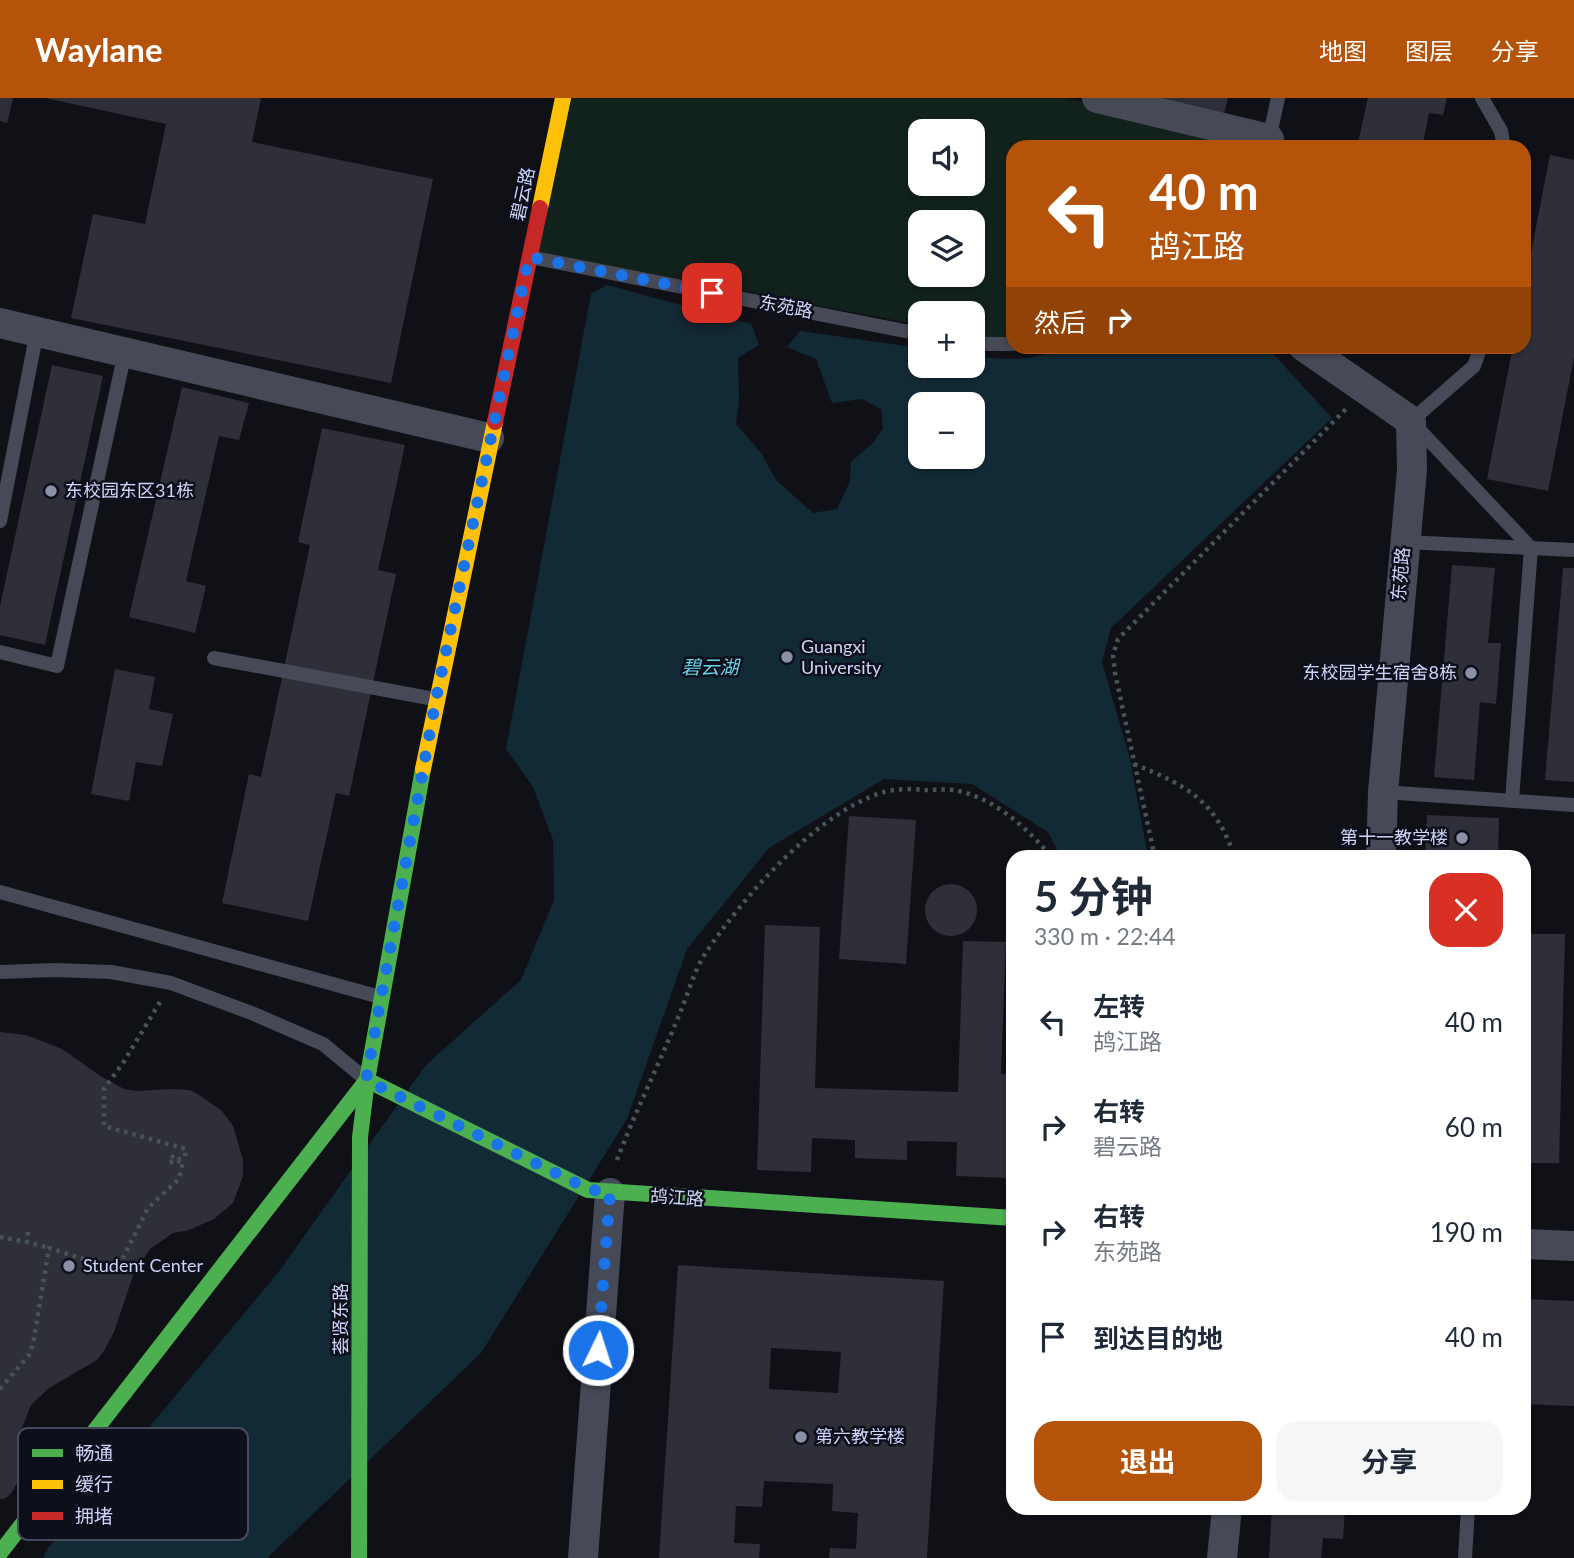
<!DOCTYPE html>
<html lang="zh">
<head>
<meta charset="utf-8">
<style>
  body { margin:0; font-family:Lato,"Noto Sans SC",sans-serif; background:#f6f6f7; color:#1f2937; height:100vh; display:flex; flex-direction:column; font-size:26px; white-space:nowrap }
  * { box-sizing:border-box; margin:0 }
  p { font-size:23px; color:#747a83 }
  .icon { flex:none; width:38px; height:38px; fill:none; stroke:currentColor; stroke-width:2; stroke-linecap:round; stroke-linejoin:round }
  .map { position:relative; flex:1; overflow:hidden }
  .panel { position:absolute; left:1006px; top:752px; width:525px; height:665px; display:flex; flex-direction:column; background:#fff; border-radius:21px; box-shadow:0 2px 5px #0004 }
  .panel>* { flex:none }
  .banner { position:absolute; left:1006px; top:42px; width:525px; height:214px; border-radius:21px; box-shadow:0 2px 5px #0004; background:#b45309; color:#fff; overflow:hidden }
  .controls { position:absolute; left:908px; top:21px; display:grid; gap:14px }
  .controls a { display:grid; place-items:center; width:77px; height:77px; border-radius:14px; background:#fff; box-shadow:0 2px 5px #0004; font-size:35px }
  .pin { position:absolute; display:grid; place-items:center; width:60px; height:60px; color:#fff; margin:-30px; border-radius:14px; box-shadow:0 4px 10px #0006 }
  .me { position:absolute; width:77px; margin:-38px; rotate:4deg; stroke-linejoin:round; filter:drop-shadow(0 0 5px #0008) }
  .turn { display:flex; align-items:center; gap:24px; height:147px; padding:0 28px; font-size:32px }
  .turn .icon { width:91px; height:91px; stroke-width:2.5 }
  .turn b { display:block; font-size:49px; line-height:60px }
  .then { display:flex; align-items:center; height:66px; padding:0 28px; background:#0003; gap:14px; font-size:26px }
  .round { display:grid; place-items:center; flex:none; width:74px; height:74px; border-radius:21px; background:#f6f6f7 }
  .overview { display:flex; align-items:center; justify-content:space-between; height:119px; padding:0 28px }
  h1 { font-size:42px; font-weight:700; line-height:52px }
  .cta { display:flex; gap:14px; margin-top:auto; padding:14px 28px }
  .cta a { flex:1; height:80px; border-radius:21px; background:#b45309; color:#fff; font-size:28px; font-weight:700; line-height:80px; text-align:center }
  .cta a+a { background:#f6f6f7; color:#1f2937 }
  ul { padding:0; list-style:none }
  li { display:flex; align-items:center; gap:21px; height:105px; padding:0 28px }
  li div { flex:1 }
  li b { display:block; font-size:26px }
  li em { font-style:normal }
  header { display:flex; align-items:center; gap:42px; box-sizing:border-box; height:98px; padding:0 35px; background:#b45309; color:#fff }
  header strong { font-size:33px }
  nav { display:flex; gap:38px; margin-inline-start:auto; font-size:24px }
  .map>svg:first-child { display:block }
  .green { fill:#11211c; fill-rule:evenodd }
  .water { fill:#122a36; fill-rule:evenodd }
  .building { fill:#2e2f39; fill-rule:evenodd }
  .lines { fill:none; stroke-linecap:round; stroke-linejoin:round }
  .path { stroke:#465458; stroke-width:4.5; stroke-dasharray:3.5 5; stroke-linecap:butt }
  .lane { stroke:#464a57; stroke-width:14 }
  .street { stroke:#464a57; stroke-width:30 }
  .fast { stroke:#4caf50; stroke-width:16 }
  .slow { stroke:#ffc107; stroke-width:16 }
  .jam { stroke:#c62828; stroke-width:16 }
  .route { stroke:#1a73e8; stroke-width:12; stroke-dasharray:0 21.6 }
  .poi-dot { fill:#8b90a9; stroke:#0d0f1a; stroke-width:2.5 }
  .labels { text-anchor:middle; stroke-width:5; stroke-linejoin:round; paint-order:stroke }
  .street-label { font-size:18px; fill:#cdd5f8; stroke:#0d0f1a }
  .poi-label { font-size:18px; fill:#cdd5f8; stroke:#0d0f1a; text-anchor:start }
  .water-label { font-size:19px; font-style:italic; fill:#69d4ea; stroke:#0d0f1a }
  .key { fill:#0d0f1a; stroke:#474a5d; stroke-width:2 }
  .key-label { font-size:19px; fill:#cdd5f8 }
</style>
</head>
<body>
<header>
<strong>Waylane</strong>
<nav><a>地图</a><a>图层</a><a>分享</a></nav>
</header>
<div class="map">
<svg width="1574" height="1460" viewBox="0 0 1574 1460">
  <rect width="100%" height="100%" fill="#101117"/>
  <path class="green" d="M571 0H1065L1260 46 1259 49H1013V241L1000 243 973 237V215H920V227L539 154ZM920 33H973V86H920ZM920 124H973V177H920Z"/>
  <path class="water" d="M607 187 751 226 759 247 738 260 739 302 736 326 761 355 776 382 813 415 837 411 850 383 851 364 873 345 883 330 881 311 862 301 832 305 816 261 787 249 800 233 920 250V268H973V258C1007 263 1037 262 1069 249H1267L1332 320 1111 530 1102 564 1130 661 1148 759H1061L1048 734 972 686 884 681 769 750 687 851 627 1021 481 1255 267 1460H43L49 1449 277 1176 426 967 521 882 554 802 553 742 533 689 506 651 591 196ZM920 306H973V359H920Z"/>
  <g class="building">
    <path d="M0 0H13L7 25 0 23Z"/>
    <path d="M45 0H261L252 44 433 81 391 285 71 220 93 116 145 126 166 26Z"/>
    <path d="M1125 0H1228L1222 24Z"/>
    <path d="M1368 0H1447L1443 17 1429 15 1422 49H1357Z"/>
    <path d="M1550 57 1574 62V259L1548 393 1487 381 1513 248H1524V191Z"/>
    <path d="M52 267 103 278 45 547 0 537V508Z"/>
    <path d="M182 289 249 305 239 342 219 338 186 483 206 488 195 535 129 519Z"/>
    <path d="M322 330 405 347 378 472 396 476 349 698 336 695 308 823 222 805 249 676 261 679 310 447 298 444Z"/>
    <path d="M1452 467 1495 470 1488 545H1501L1496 606 1480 604 1474 682 1434 679Z"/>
    <path d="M1563 470H1574V684L1545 682Z"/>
    <path d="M115 571 155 579 149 611 173 616 162 668 136 664 129 703 91 696Z"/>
    <path d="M1427 717 1499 720 1498 760H1425Z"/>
    <path d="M849 718 916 722 906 866 839 861Z"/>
    <circle cx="951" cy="812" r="26"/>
    <path d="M765 827 820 829 815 990 958 994 963 843 1006 844 1001 976H1013L1009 1080 956 1078 957 1044 907 1043V1062L855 1060V1042L812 1040 811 1074 757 1072Z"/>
    <path d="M1524 836H1565L1559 1065H1524Z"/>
    <path d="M0 934 26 937 62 951 102 979 124 991 137 993 169 991 190 992 199 997 222 1013 233 1028 243 1062V1078L233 1105 214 1121 189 1132 173 1135 150 1151 135 1172 114 1234 104 1253 97 1262 49 1290 31 1307 21 1332 20 1372 17 1385 12 1394 6 1400 0 1401Z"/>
    <path d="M678 1167 944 1183 927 1460H829L830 1450 856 1451 858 1415 832 1413 833 1386 764 1383 762 1409 736 1408 734 1445 760 1446 759 1460H659ZM771 1250 841 1254 838 1295 769 1291Z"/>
    <path d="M1524 1201 1574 1203V1308L1524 1306Z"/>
    <path d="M1272 1410H1345L1343 1441 1323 1440 1321 1460H1269Z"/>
  </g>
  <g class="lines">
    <g class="path">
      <path d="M1134 666C1188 688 1216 703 1235 760"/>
      <path d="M1155 760 1115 575 1113 557 1118 541 1346 311"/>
      <path d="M160 904 123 965 104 991V1028L186 1051 185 1059 169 1065"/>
      <path d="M617 1062C636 1012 660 964 680 915 688 896 694 873 705 856 743 799 817 714 884 694 897 690 913 691 926 692 935 692 944 691 953 692 992 698 1028 730 1052 760"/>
      <path d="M28 1134 27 1144 49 1150"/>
      <path d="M0 1139 27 1144"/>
      <path d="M0 1291 29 1257 33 1246 49 1150 117 1172 148 1110 179 1081 183 1064 176 1063 171 1057"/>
    </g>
    <g class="lane">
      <path d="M1482 0 1501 33 1504 49"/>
      <path d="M1269 41 1278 0"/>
      <path d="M530 159 920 236"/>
      <path d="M973 246H1013"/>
      <path d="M1481 248 1474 268 1411 323 1531 450 1512 702"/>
      <path d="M0 423 37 233"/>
      <path d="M1404 444 1574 452"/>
      <path d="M0 554 57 568 125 254"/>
      <path d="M214 560 434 601"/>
      <path d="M1383 694 1574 707"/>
      <path d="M0 794 380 899"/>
      <path d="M0 874 55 872 111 874 171 885 254 916 323 946 363 979"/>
      <path d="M1465 1460 1468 1410"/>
    </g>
    <g class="street">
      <path d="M1097 0 1269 41 1268 49"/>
      <path d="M0 225 489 340"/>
      <path d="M1303 248 1411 323 1412 372 1383 694 1381 760"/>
      <path d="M1524 1146 1574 1148"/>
      <path d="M583 1460 610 1095"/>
      <path d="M1222 1460 1227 1410"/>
    </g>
    <g class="fast">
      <path d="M367 982 588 1092 1013 1120"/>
      <path d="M0 1455 367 982"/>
      <path d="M359 1460 360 1039 367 982 423 671"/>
    </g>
    <g class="slow">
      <path d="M540 110 563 0"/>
      <path d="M423 671 495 324"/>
    </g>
    <path class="jam" d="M495 324 540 110"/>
  </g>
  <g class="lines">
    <path class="route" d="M598 1252 610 1095 588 1091 366 982 436 601 529 159 712 195"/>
  </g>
  <g class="poi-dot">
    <circle cx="51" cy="393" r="7"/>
    <circle cx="787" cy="559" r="7"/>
    <circle cx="1471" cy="575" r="7"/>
    <circle cx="1462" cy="740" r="7"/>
    <circle cx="69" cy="1168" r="7"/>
    <circle cx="801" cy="1339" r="7"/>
  </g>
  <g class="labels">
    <g class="street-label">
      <text transform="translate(523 96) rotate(-78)" y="6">碧云路</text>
      <text transform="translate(786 209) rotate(11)" y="6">东苑路</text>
      <text transform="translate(1401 476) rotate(-85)" y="6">东苑路</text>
      <text transform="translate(677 1100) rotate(4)" y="6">鸪江路</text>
      <text transform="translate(341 1221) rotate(-90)" y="6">荟贤东路</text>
    </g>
    <g class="poi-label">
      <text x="65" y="399">东校园东区31栋</text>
      <text x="801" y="555">Guangxi<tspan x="801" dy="21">University</tspan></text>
      <text x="1457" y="581" text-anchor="end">东校园学生宿舍8栋</text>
      <text x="1448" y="746" text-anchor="end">第十一教学楼</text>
      <text x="83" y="1174">Student Center</text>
      <text x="815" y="1345">第六教学楼</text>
    </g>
    <g class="water-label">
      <text x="710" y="576">碧云湖</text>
    </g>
  </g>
  <rect x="18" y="1330" width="230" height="112" rx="10" class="key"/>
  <rect x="32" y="1351" width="31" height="8" fill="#4caf50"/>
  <rect x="32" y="1382" width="31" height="9" fill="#ffc107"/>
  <rect x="32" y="1414" width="31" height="8" fill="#c62828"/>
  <g class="key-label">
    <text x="75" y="1362">畅通</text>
    <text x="75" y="1393">缓行</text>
    <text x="75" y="1425">拥堵</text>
  </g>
</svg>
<div class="controls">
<a><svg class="icon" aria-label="sound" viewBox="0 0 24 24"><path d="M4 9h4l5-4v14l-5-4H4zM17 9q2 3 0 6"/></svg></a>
<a><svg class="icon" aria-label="layers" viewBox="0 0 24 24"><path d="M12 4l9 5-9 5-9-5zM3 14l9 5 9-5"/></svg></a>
<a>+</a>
<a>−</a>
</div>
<div class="pin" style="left:712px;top:195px;background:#d93025"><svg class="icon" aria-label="arrive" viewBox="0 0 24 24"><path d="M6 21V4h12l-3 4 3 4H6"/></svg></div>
<svg class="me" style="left:598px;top:1252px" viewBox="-20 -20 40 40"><circle r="17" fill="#1a73e8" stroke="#fff" stroke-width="3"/><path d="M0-11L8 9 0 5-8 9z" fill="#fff"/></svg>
<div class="banner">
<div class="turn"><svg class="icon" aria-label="left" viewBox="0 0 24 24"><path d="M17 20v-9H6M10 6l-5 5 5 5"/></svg><div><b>40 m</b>鸪江路</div></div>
<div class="then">然后<svg class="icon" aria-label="right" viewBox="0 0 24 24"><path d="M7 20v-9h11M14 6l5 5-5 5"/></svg></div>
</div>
<section class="panel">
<div class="overview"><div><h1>5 分钟</h1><p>330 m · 22:44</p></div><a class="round" style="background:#d93025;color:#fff"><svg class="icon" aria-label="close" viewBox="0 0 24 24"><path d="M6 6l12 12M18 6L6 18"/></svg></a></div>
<ul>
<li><svg class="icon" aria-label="left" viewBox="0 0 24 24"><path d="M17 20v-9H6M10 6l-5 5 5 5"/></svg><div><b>左转</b><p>鸪江路</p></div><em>40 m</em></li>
<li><svg class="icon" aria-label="right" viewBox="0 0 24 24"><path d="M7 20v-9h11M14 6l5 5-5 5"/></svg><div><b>右转</b><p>碧云路</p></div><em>60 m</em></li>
<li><svg class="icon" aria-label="right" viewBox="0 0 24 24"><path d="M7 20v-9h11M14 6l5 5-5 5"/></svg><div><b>右转</b><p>东苑路</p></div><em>190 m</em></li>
<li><svg class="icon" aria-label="arrive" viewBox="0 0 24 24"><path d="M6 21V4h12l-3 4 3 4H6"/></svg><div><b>到达目的地</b></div><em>40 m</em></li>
</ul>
<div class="cta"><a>退出</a><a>分享</a></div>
</section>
</div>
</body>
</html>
